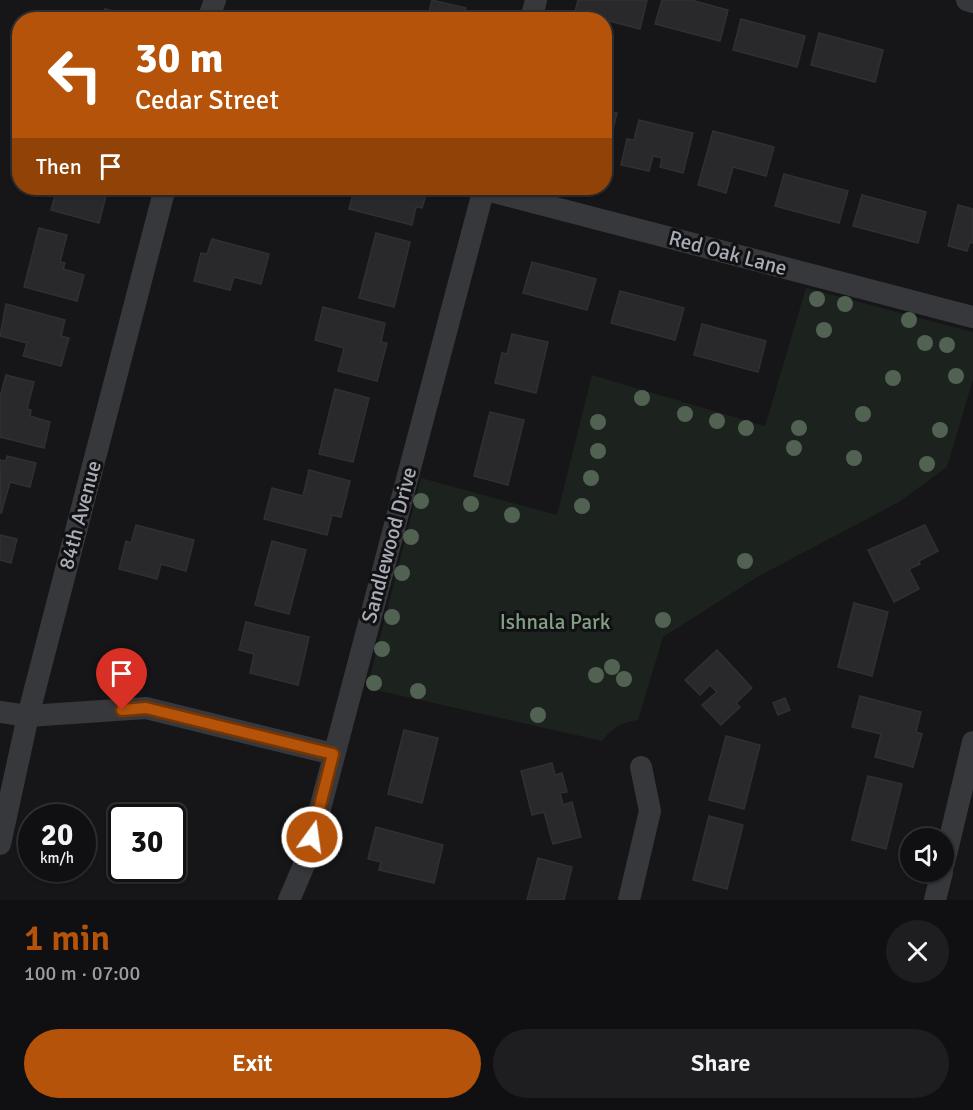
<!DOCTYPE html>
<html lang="en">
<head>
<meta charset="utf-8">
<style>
  body { margin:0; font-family:Signika,sans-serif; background:#1e1e20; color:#f1f3f6; height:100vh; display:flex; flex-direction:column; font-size:22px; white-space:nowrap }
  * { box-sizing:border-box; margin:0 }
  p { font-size:20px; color:#9c9d9f }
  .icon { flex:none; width:33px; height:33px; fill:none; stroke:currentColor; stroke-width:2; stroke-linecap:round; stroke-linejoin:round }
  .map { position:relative; height:900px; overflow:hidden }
  .panel { display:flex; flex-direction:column; background:#101012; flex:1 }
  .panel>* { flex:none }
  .banner { position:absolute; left:12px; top:12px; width:600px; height:183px; border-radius:24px; box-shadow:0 2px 4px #0004,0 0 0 2px #303032; background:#b45309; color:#fff; overflow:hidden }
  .controls { position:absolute; left:900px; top:828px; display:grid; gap:12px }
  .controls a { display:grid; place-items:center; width:54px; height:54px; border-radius:50%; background:#101012; box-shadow:0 2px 4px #0004,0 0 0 2px #303032; font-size:30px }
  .speed { position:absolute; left:18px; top:804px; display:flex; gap:12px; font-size:30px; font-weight:700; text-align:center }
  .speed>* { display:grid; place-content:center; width:78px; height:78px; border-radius:50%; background:#101012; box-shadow:0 2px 4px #0004,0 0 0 2px #303032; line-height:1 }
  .speed small { font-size:15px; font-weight:400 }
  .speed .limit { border:3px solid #111; border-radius:9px; background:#fff; color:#111 }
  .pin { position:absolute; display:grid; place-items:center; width:51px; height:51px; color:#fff; margin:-62px -26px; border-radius:50% 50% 50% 0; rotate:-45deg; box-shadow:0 0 6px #0007 }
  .pin .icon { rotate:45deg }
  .me { position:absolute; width:66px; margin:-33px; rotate:14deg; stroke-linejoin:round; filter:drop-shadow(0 0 4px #0008) }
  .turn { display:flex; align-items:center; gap:21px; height:126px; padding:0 24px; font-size:27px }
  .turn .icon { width:78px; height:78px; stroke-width:2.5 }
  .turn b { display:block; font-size:42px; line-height:51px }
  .then { display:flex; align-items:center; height:57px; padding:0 24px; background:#0003; gap:12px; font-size:22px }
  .round { display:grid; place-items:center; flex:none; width:63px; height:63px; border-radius:32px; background:#1e1e20 }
  .overview { display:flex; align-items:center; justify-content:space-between; height:102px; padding:0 24px }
  h1 { font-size:36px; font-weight:600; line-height:45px; color:#b45309 }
  .cta { display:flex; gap:12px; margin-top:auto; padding:12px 24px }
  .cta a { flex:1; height:69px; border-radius:36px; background:#b45309; color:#fff; font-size:24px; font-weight:600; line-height:69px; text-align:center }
  .cta a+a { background:#1e1e20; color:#f1f3f6 }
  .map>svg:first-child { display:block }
  .green { fill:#1c221d }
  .building { fill:#29292c; stroke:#303033; stroke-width:1.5 }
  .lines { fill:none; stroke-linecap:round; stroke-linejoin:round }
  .minor { stroke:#37383c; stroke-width:22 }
  .tree { fill:#516253 }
  .route-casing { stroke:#753606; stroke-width:15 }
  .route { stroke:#b45309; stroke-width:10 }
  .labels { text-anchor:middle; stroke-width:6; stroke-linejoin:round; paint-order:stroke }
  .street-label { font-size:21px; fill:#a9adb6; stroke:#111113 }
  .park-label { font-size:21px; fill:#82a084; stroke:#111113 }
</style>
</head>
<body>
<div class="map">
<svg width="973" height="900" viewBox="0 0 973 900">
  <rect width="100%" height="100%" fill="#161618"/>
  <path class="green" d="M806 288 973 332V380L947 467 899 502 759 576 663 637 638 720C621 723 613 727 602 741L367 688 421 478 557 515 592 375 765 426Z"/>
  <g class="building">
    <path d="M432 0 466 8 463 20H427Z"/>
    <path d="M578 0H647L640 29 575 12Z"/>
    <path d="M662 0H691L728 10 720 41 655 24Z"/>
    <path d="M105 9 143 19 102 20Z"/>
    <path d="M741 19 805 36 797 67 733 50Z"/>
    <path d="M819 33 883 50 875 82 811 65Z"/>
    <path d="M604 110 617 113 607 153 604 152Z"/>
    <path d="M639 120 693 133 683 173 660 167 662 158 653 156 649 171 621 165 627 139 634 140Z"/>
    <path d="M713 131 774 147 766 176 733 167 726 193 698 185Z"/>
    <path d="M784 174 848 191 839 223 775 206Z"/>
    <path d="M57 188H98L97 190 107 192 99 223 51 210Z"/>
    <path d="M355 188H428L422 208 416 207 412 225 349 209Z"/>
    <path d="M862 195 926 212 918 243 853 226Z"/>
    <path d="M958 205 973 209V243L970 242 967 251 948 246Z"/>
    <path d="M39 228 67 235 60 262 65 263 63 269 84 275 77 301 24 287Z"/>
    <path d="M376 233 410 242 394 307 359 298Z"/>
    <path d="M212 239 269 254 261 284 234 277 230 290 194 281 201 253 207 254Z"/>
    <path d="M532 262 596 279 587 310 523 293Z"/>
    <path d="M620 291 684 308 675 340 611 323Z"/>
    <path d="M6 304 65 320 61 336 69 338 61 366 23 356 27 343 0 336Z"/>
    <path d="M323 307 385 323 381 342 387 343 377 381 338 371 344 348 315 340Z"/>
    <path d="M702 324 766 341 758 372 694 355Z"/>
    <path d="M512 334 548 342 536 393 495 383 502 353 507 354Z"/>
    <path d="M6 375 34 382 27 409 31 410 30 416 50 422 44 448 0 437V397Z"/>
    <path d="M335 389 369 398 353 462 319 454Z"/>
    <path d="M490 412 524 420 508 485 474 476Z"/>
    <path d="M7 456 36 463 30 487 10 482 1 514 0 460 6 461Z"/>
    <path d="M309 470 350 481 341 517 332 515 327 535 264 519 272 488 303 496Z"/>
    <path d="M136 525 194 540 186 571 161 564 157 579 119 569 126 541 131 543Z"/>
    <path d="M925 525 938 551 919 561 920 564 909 569 919 589 894 602 868 550Z"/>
    <path d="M0 535 17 539 11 563 0 560Z"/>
    <path d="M272 541 306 550 289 614 255 605Z"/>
    <path d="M854 603 888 612 872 676 838 667Z"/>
    <path d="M246 622 309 637 298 685 250 673 254 654 239 650Z"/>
    <path d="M717 650 752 688 736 703 740 707 721 725 702 705 717 692 710 685 700 695 685 680Z"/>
    <path d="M860 696 921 712 916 732 922 734 913 767 875 757 881 734 852 727Z"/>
    <path d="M785 698 790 710 778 715 773 703Z"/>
    <path d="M404 730 438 738 422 803 388 794Z"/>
    <path d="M726 736 760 745 744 809 709 800Z"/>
    <path d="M552 763 555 775 562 773 567 792 560 793 563 805 572 802 581 837 553 844 544 812 532 815 521 771Z"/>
    <path d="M868 776 902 784 886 849 852 840Z"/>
    <path d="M709 816 743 825 727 889 693 880Z"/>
    <path d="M376 827 443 845 434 883 379 870 381 862 368 859Z"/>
    <path d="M538 858 572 867 564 900H527Z"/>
  </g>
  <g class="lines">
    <g class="minor">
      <path d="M967 0 973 2"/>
      <path d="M208 20 215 0"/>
      <path d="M531 20 536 0"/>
      <path d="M483 189 973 317"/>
      <path d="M0 712 28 716 146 708 333 754"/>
      <path d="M0 844 28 716 165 188"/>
      <path d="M944 863 973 742"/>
      <path d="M289 900 307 858 484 188"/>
      <path d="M629 900 650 811 641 767"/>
      <path d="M935 900 942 872"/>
    </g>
  </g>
  <g class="tree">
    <circle cx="817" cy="299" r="8"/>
    <circle cx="845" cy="304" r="8"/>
    <circle cx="909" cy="320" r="8"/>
    <circle cx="824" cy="330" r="8"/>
    <circle cx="925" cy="343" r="8"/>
    <circle cx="947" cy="345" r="8"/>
    <circle cx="956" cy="376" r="8"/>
    <circle cx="893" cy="378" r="8"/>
    <circle cx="642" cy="398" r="8"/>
    <circle cx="685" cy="414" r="8"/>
    <circle cx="863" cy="414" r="8"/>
    <circle cx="717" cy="421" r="8"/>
    <circle cx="598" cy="422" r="8"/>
    <circle cx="746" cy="428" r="8"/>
    <circle cx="799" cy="428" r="8"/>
    <circle cx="940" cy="430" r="8"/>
    <circle cx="794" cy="448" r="8"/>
    <circle cx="598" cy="451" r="8"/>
    <circle cx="854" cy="458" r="8"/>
    <circle cx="927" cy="464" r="8"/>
    <circle cx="591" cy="478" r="8"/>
    <circle cx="421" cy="501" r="8"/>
    <circle cx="471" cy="504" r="8"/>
    <circle cx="582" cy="506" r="8"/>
    <circle cx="512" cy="515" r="8"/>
    <circle cx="411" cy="537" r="8"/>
    <circle cx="745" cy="561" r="8"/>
    <circle cx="402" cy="573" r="8"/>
    <circle cx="392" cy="617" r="8"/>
    <circle cx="663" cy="620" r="8"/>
    <circle cx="382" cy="649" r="8"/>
    <circle cx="612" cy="667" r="8"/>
    <circle cx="596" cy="675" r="8"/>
    <circle cx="624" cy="679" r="8"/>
    <circle cx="374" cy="683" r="8"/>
    <circle cx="418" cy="691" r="8"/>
    <circle cx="538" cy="715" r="8"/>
  </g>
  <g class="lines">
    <g class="route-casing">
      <path id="route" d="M122 710 146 708 333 754 312 837"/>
    </g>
    <use href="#route" class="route"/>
  </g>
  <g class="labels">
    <g class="street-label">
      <text transform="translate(728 253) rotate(15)" y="7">Red Oak Lane</text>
      <text transform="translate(80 515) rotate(-75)" y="7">84th Avenue</text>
      <text transform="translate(389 545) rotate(-75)" y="7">Sandlewood Drive</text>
    </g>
    <g class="park-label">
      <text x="555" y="629">Ishnala Park</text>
    </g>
  </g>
</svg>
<div class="controls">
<a><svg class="icon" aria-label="sound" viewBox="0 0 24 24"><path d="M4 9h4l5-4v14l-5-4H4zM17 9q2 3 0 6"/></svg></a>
</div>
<div class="speed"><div>20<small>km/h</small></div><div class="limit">30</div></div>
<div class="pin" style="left:122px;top:710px;background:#d93025"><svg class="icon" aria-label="arrive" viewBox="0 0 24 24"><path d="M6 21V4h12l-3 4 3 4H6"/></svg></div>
<svg class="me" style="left:312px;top:837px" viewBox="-20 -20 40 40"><circle r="17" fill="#b45309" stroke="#fff" stroke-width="3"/><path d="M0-11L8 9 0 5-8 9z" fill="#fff"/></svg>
<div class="banner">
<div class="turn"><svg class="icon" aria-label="left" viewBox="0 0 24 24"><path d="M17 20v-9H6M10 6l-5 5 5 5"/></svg><div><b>30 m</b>Cedar Street</div></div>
<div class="then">Then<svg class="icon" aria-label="arrive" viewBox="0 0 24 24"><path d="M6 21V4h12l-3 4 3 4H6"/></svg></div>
</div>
</div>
<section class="panel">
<div class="overview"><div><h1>1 min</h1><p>100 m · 07:00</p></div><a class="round"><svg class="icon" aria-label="close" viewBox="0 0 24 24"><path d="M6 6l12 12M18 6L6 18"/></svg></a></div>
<div class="cta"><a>Exit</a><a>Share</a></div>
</section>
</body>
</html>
